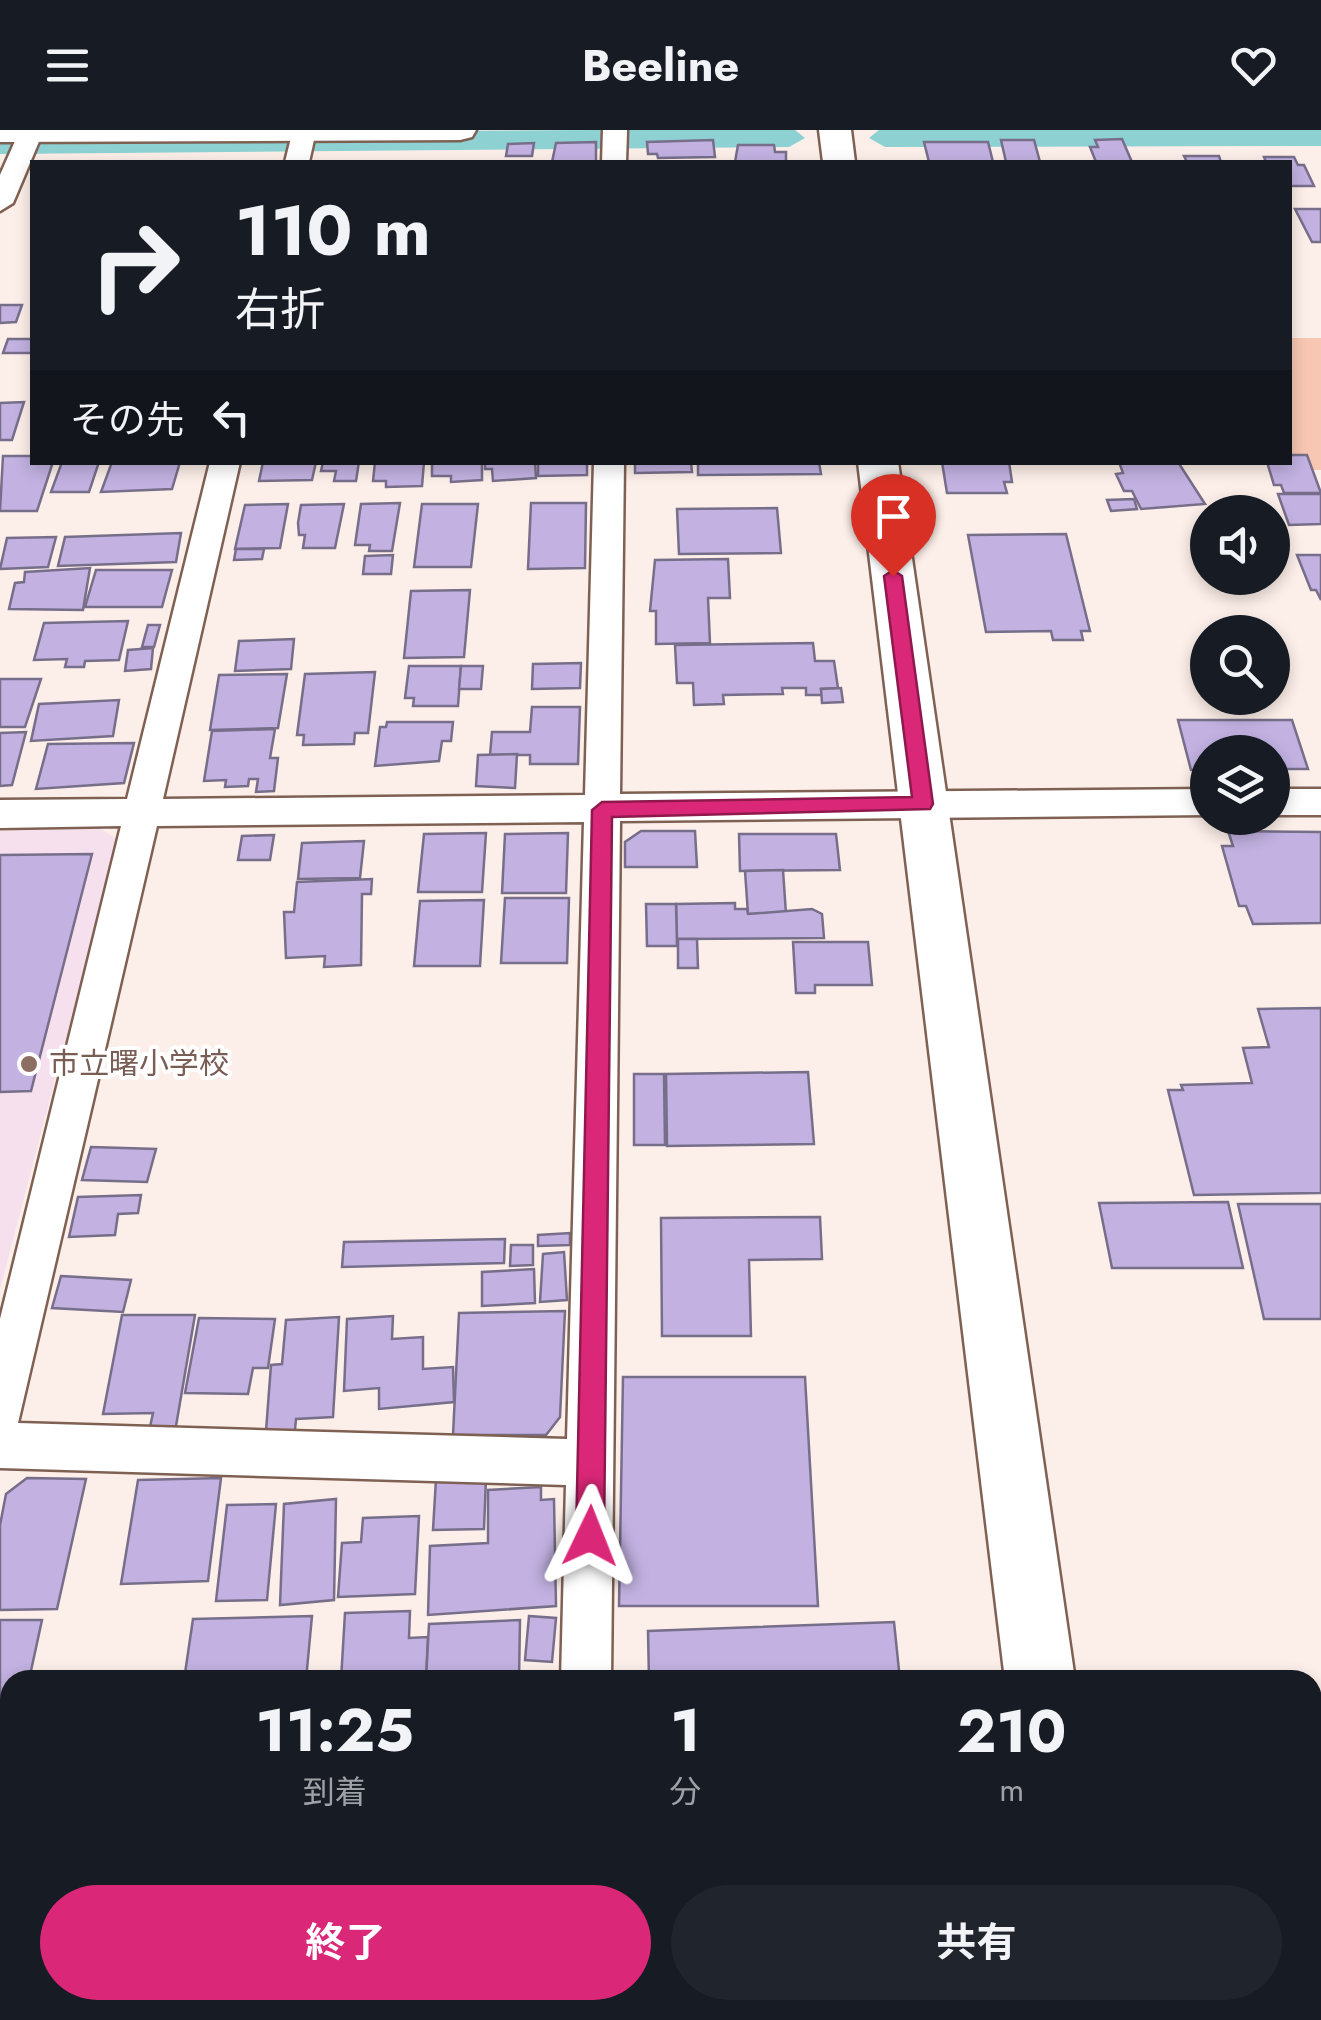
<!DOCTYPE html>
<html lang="ja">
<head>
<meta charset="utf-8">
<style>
  body { margin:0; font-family:Jost,"Noto Sans JP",sans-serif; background:#20242c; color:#f1f3f6; height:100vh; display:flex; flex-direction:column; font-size:38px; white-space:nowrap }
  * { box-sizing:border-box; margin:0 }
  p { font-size:32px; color:#9ea1a6 }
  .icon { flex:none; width:55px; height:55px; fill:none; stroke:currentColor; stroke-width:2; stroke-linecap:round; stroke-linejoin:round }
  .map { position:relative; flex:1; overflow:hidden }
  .details { position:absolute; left:0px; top:1540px; width:1322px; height:350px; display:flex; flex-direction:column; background:#171b24; border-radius:30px 30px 0 0; box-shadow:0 5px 15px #0003 }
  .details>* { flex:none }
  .top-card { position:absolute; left:30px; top:30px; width:1262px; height:305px; border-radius:0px; box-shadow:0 5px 15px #0003; background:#171b24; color:#f1f3f6; overflow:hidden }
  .controls { position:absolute; left:1190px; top:365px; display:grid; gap:20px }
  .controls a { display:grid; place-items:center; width:100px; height:100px; border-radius:50%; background:#171b24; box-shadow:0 5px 15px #0003; font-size:50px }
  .pin { position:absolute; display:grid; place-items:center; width:85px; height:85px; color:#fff; margin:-102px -42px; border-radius:50% 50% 50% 0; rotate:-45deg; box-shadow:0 0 10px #0007 }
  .pin .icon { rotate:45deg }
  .me { position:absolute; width:110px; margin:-55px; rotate:2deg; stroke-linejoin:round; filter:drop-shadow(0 0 8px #0008) }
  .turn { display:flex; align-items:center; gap:35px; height:210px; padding:0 40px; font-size:45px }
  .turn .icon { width:130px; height:130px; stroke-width:2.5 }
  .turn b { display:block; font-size:70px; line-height:85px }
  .then { display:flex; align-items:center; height:95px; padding:0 40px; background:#0003; gap:20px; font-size:38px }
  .eta { display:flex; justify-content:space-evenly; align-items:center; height:170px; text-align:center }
  .eta b { font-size:60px; font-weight:700; line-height:70px }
  .primary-button { display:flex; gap:20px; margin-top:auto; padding:20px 40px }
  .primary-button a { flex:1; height:115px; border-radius:60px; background:#db2777; color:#fff; font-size:40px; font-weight:700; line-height:115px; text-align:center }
  .primary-button a+a { background:#20242c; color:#f1f3f6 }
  header { display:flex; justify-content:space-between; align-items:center; height:130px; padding:0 40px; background:#171b24; font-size:45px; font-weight:700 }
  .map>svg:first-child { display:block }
  .education { fill:#f6e0ee }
  .green { fill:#f7c7b3 }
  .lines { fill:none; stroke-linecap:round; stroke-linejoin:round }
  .canal { fill:#8dd1d3; fill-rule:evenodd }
  .building { fill:#c2b1e1; stroke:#776e8a; stroke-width:2.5 }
  .street-casing { stroke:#7f6154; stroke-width:5 }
  .secondary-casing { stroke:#7f6154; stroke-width:5 }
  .street { fill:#fff; fill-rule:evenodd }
  .secondary { fill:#fff; fill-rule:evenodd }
  .route { fill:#db2777; stroke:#8e194d; stroke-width:2.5 }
  .education-dot { fill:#8d6e63; stroke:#fff; stroke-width:4 }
  .labels { text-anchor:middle; stroke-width:8; stroke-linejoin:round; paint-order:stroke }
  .education-label { font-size:30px; fill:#785e54; stroke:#fff; text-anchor:start }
</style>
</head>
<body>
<header><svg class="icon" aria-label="menu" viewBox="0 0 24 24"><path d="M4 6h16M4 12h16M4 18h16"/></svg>Beeline<svg class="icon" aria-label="heart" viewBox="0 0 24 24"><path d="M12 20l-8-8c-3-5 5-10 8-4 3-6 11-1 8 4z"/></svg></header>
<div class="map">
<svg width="1321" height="1890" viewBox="0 0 1321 1890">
  <rect width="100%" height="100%" fill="#fceee8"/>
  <path class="education" d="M99 698 118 710 0 1159V701Z"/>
  <path class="green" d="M1290 208H1321V340H1271L1290 332Z"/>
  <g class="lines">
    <g class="canal">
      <path d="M593 0H795L805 8 789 17 0 24V4Z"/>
      <path d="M1321 0V16L885 17 869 8 879 0Z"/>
    </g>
  </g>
  <g class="building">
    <path d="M1122 9 1132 32H1096L1090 17H1098L1095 10Z"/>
    <path d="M713 10 715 27 658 28 657 24H648L647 12Z"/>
    <path d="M1001 10H1034L1040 32H1006Z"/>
    <path d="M596 12V32H552L556 13Z"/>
    <path d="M924 12H988L993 32H929Z"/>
    <path d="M534 13 532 26H506L508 14Z"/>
    <path d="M738 15H774L775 22H786V32H735Z"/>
    <path d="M1184 26H1219L1221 32H1187Z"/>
    <path d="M1264 27H1294L1298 35H1304L1314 56H1290V32H1266Z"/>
    <path d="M1295 79H1321V112H1312Z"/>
    <path d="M0 175H22L16 192 0 193Z"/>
    <path d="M8 209H32V223H3Z"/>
    <path d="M24 272 12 310H0V273Z"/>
    <path d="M1290 325H1307L1321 363H1284L1281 355H1274L1267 332H1290Z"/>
    <path d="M3 326H32V332H53L37 381H0Z"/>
    <path d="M62 332H99L89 362H51Z"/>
    <path d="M112 332H180L172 359 101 362Z"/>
    <path d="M263 332H316L312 350 259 351Z"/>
    <path d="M323 332H359L356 351H334L336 341H321Z"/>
    <path d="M375 332H424L422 356 386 357V351H373Z"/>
    <path d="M432 332H482V350L451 352V346H432Z"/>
    <path d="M485 332H535L536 348 493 351 492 339H485Z"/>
    <path d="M538 332H587V345L538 346Z"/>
    <path d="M635 332H691L692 342 635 343Z"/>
    <path d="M698 332H819L821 344 698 345Z"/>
    <path d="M942 332H1009L1012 352H1004L1007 363H947Z"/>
    <path d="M1119 332H1178L1205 374 1141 379 1132 361H1124L1116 344 1123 343Z"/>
    <path d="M1278 364H1321V394L1289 395Z"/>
    <path d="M1134 369 1137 379 1111 381 1107 370Z"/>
    <path d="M400 373 392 421H369L370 415H355L361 374Z"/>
    <path d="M531 373H586L585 438 528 439Z"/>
    <path d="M288 374 280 418 235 419 245 375Z"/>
    <path d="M344 374 335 418H303L305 405H299L298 393 301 375Z"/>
    <path d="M422 374H478L471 437H414Z"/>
    <path d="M777 378 781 423 679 424 677 379Z"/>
    <path d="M181 403 176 432 58 436 65 407Z"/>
    <path d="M1066 404 1090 501H1081L1083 510H1053L1051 501 986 502 968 405Z"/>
    <path d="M56 407 48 437 0 439 7 408Z"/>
    <path d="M236 419H264L262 429 234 430Z"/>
    <path d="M393 425 391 444H363L365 426Z"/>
    <path d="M1297 425H1321V470L1316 460H1311Z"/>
    <path d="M728 429 730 468H708L710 513 656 514V481H650L655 430Z"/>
    <path d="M90 438 83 480 9 479 15 453 24 452 25 442Z"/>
    <path d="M96 440H172L162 477H85Z"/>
    <path d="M470 460 464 527 404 528 411 461Z"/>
    <path d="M128 491 119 530 85 531 84 537H65L67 529 34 530 44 493Z"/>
    <path d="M148 495H160L154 517H142Z"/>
    <path d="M294 509 291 539 235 541 239 511Z"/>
    <path d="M813 513 815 531H834L838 558 821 559 822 565H806V558H782L783 564 723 565 724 574 694 575 693 553H677L675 515Z"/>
    <path d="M153 518 151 539 125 541 128 520Z"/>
    <path d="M581 533 580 558 532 559 533 534Z"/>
    <path d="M409 536H461L458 576H413L414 568H405Z"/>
    <path d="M461 536H483L481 559H459Z"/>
    <path d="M375 542 368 603H355L354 614 303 615 304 605H297L305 544Z"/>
    <path d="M287 544 278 598 210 600 219 545Z"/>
    <path d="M0 549H41L25 597H0Z"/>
    <path d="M841 558 843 572 822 573 821 559Z"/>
    <path d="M119 570 113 606 31 611 39 574Z"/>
    <path d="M532 577H580L578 634H530V625H490L492 602H530Z"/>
    <path d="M1178 590H1292L1308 639H1272V622H1208V639L1191 640Z"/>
    <path d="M387 592H453L451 611H442L439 631 375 636 380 597H386Z"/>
    <path d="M275 599 270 628H278L274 661 256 662 258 649H249L248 656 225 657 226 650 204 651 212 601Z"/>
    <path d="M26 602 12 655 0 656V603Z"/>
    <path d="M134 613 124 653 36 659 48 614Z"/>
    <path d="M517 624 515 658 476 656 478 625Z"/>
    <path d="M641 701H695L697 737H625V712Z"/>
    <path d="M1228 701 1321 702V793L1253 794 1246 776H1239L1222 716H1233Z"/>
    <path d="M486 703 482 762H418L424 704Z"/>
    <path d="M568 703 566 763H502L505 704Z"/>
    <path d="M739 704H836L840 740 740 741Z"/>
    <path d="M274 705 270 730H238L242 706Z"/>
    <path d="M364 711 360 748 298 749 302 713Z"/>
    <path d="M92 724 31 961 0 962V725Z"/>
    <path d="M783 740 786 784H748L745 741Z"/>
    <path d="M372 749 371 764H362L361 835 324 837 325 826 286 828 284 782H294L297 752Z"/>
    <path d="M505 768H569L567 833H501Z"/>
    <path d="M484 770 480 836H414L420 771Z"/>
    <path d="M735 773V779H747L748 784 812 779 822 784 824 808 677 809 676 774Z"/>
    <path d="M646 774H676L677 816H647Z"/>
    <path d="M678 809H697L698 838H678Z"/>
    <path d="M793 812H868L872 855H815V863H796Z"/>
    <path d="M1321 878V1063L1194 1065 1168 960H1183L1181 955 1252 953 1243 918 1269 917 1258 879Z"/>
    <path d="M808 942 814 1014 667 1016 666 944Z"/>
    <path d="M634 944H664L665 1015H634Z"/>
    <path d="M91 1017 156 1019 147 1052 82 1050Z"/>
    <path d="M141 1065 138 1083 118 1084 115 1105 69 1107 78 1067Z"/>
    <path d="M1228 1072 1243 1138H1112L1099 1073Z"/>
    <path d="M1238 1074H1321V1189H1264Z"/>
    <path d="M820 1087 822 1129 749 1130 751 1206H662L661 1088Z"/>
    <path d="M570 1103V1115L538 1116V1105Z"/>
    <path d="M505 1109 504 1133 342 1137 344 1112Z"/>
    <path d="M511 1115H533V1135L510 1136Z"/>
    <path d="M564 1122 567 1170 540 1172 543 1124Z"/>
    <path d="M534 1139 535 1173 482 1176V1142Z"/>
    <path d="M61 1146 131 1150 123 1182 52 1178Z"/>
    <path d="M565 1181 560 1287 546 1305H453L459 1183Z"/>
    <path d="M122 1185H195L176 1296 150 1297 153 1283 103 1284Z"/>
    <path d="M393 1186 392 1209 423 1207V1239L453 1237 454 1272 379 1279V1258L344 1261 347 1189Z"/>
    <path d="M339 1187 333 1287 296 1289 295 1300 266 1301 271 1235 282 1234 286 1190Z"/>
    <path d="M199 1188 275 1189 268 1238H253L248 1264 185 1263Z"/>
    <path d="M623 1247H805L818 1476H619Z"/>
    <path d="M27 1348 86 1349 57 1479 0 1480V1395L6 1364Z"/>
    <path d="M221 1348 208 1451 121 1454 138 1350Z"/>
    <path d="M486 1348 484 1399 433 1400 436 1349Z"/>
    <path d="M541 1357V1370L554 1369 556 1476 428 1485 430 1416 488 1413V1360Z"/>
    <path d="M336 1369 334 1470 280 1475 284 1374Z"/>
    <path d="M276 1374 267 1470 216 1471 227 1375Z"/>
    <path d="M419 1386 415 1464 338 1467 342 1413 361 1412 363 1388Z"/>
    <path d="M410 1481 409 1508 428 1507 426 1550H341L345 1483Z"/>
    <path d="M312 1486 306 1550H184L193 1489Z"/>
    <path d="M529 1486 556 1488 552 1532 525 1530Z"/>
    <path d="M0 1490H42L29 1550H10V1617H0Z"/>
    <path d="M520 1490 519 1550H536H426L429 1494Z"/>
    <path d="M894 1492 900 1550H649L648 1501Z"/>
    <path d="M0 1744H10V1880H24L23 1890H0Z"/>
    <path d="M160 1880H280L279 1890H159Z"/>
  </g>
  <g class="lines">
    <g class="street-casing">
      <g id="street">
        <path d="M20 0 43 2 13 73 0 81V45Z"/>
        <path d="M293 0 316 1 309 32H285Z"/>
        <path d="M603 0H627L626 32H602Z"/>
        <path d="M210 332H240L163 669 585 665 594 332H624L620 664 1208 659V685L620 691 611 1550H561L566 1355 0 1338V1189L121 696 0 698V670L127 669ZM584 692 567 1309 18 1293 157 696Z"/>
        <rect x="1272" y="659" width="49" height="26"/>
        <path d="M550 1880H606L605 1890H549Z"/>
      </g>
    </g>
    <g class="secondary-casing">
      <g id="secondary">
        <path d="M0 0H476L472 7 460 10 0 12Z"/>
        <path d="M819 0H851L855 32H823Z"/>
        <path d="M858 332H898L1075 1550H1005Z"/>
        <path d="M1046 1880H1122L1124 1890H1046Z"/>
      </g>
    </g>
    <use href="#street" class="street"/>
    <use href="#secondary" class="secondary"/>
  </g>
  <path class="route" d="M893 440 902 446 933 674 930 679 612 687 604 1406 600 1415 590 1419 580 1415 576 1406 592 680 602 672 912 667 884 446Z"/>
  <circle class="education-dot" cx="29" cy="934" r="10"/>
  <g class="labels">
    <g class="education-label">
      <text x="49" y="944">市立曙小学校</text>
    </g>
  </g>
</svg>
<div class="controls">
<a><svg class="icon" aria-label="sound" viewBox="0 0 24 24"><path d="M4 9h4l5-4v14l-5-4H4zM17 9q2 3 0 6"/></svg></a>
<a><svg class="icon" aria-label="search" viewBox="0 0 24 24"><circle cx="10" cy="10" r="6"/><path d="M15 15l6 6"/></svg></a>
<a><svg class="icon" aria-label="layers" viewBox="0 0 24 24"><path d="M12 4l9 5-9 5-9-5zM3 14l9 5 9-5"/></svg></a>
</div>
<div class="pin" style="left:893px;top:446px;background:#d93025"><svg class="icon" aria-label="arrive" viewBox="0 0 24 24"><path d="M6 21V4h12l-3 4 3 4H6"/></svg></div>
<svg class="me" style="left:590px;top:1406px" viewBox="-20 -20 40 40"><path d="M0-17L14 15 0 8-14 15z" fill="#db2777" stroke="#fff" stroke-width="4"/></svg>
<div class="top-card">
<div class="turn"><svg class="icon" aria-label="right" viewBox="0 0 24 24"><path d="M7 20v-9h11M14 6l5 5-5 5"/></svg><div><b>110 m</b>右折</div></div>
<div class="then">その先<svg class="icon" aria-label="left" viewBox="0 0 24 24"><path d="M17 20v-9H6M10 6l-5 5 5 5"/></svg></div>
</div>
<section class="details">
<div class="eta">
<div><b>11:25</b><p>到着</p></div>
<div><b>1</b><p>分</p></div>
<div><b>210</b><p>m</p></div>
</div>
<div class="primary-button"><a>終了</a><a>共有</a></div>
</section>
</div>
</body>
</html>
